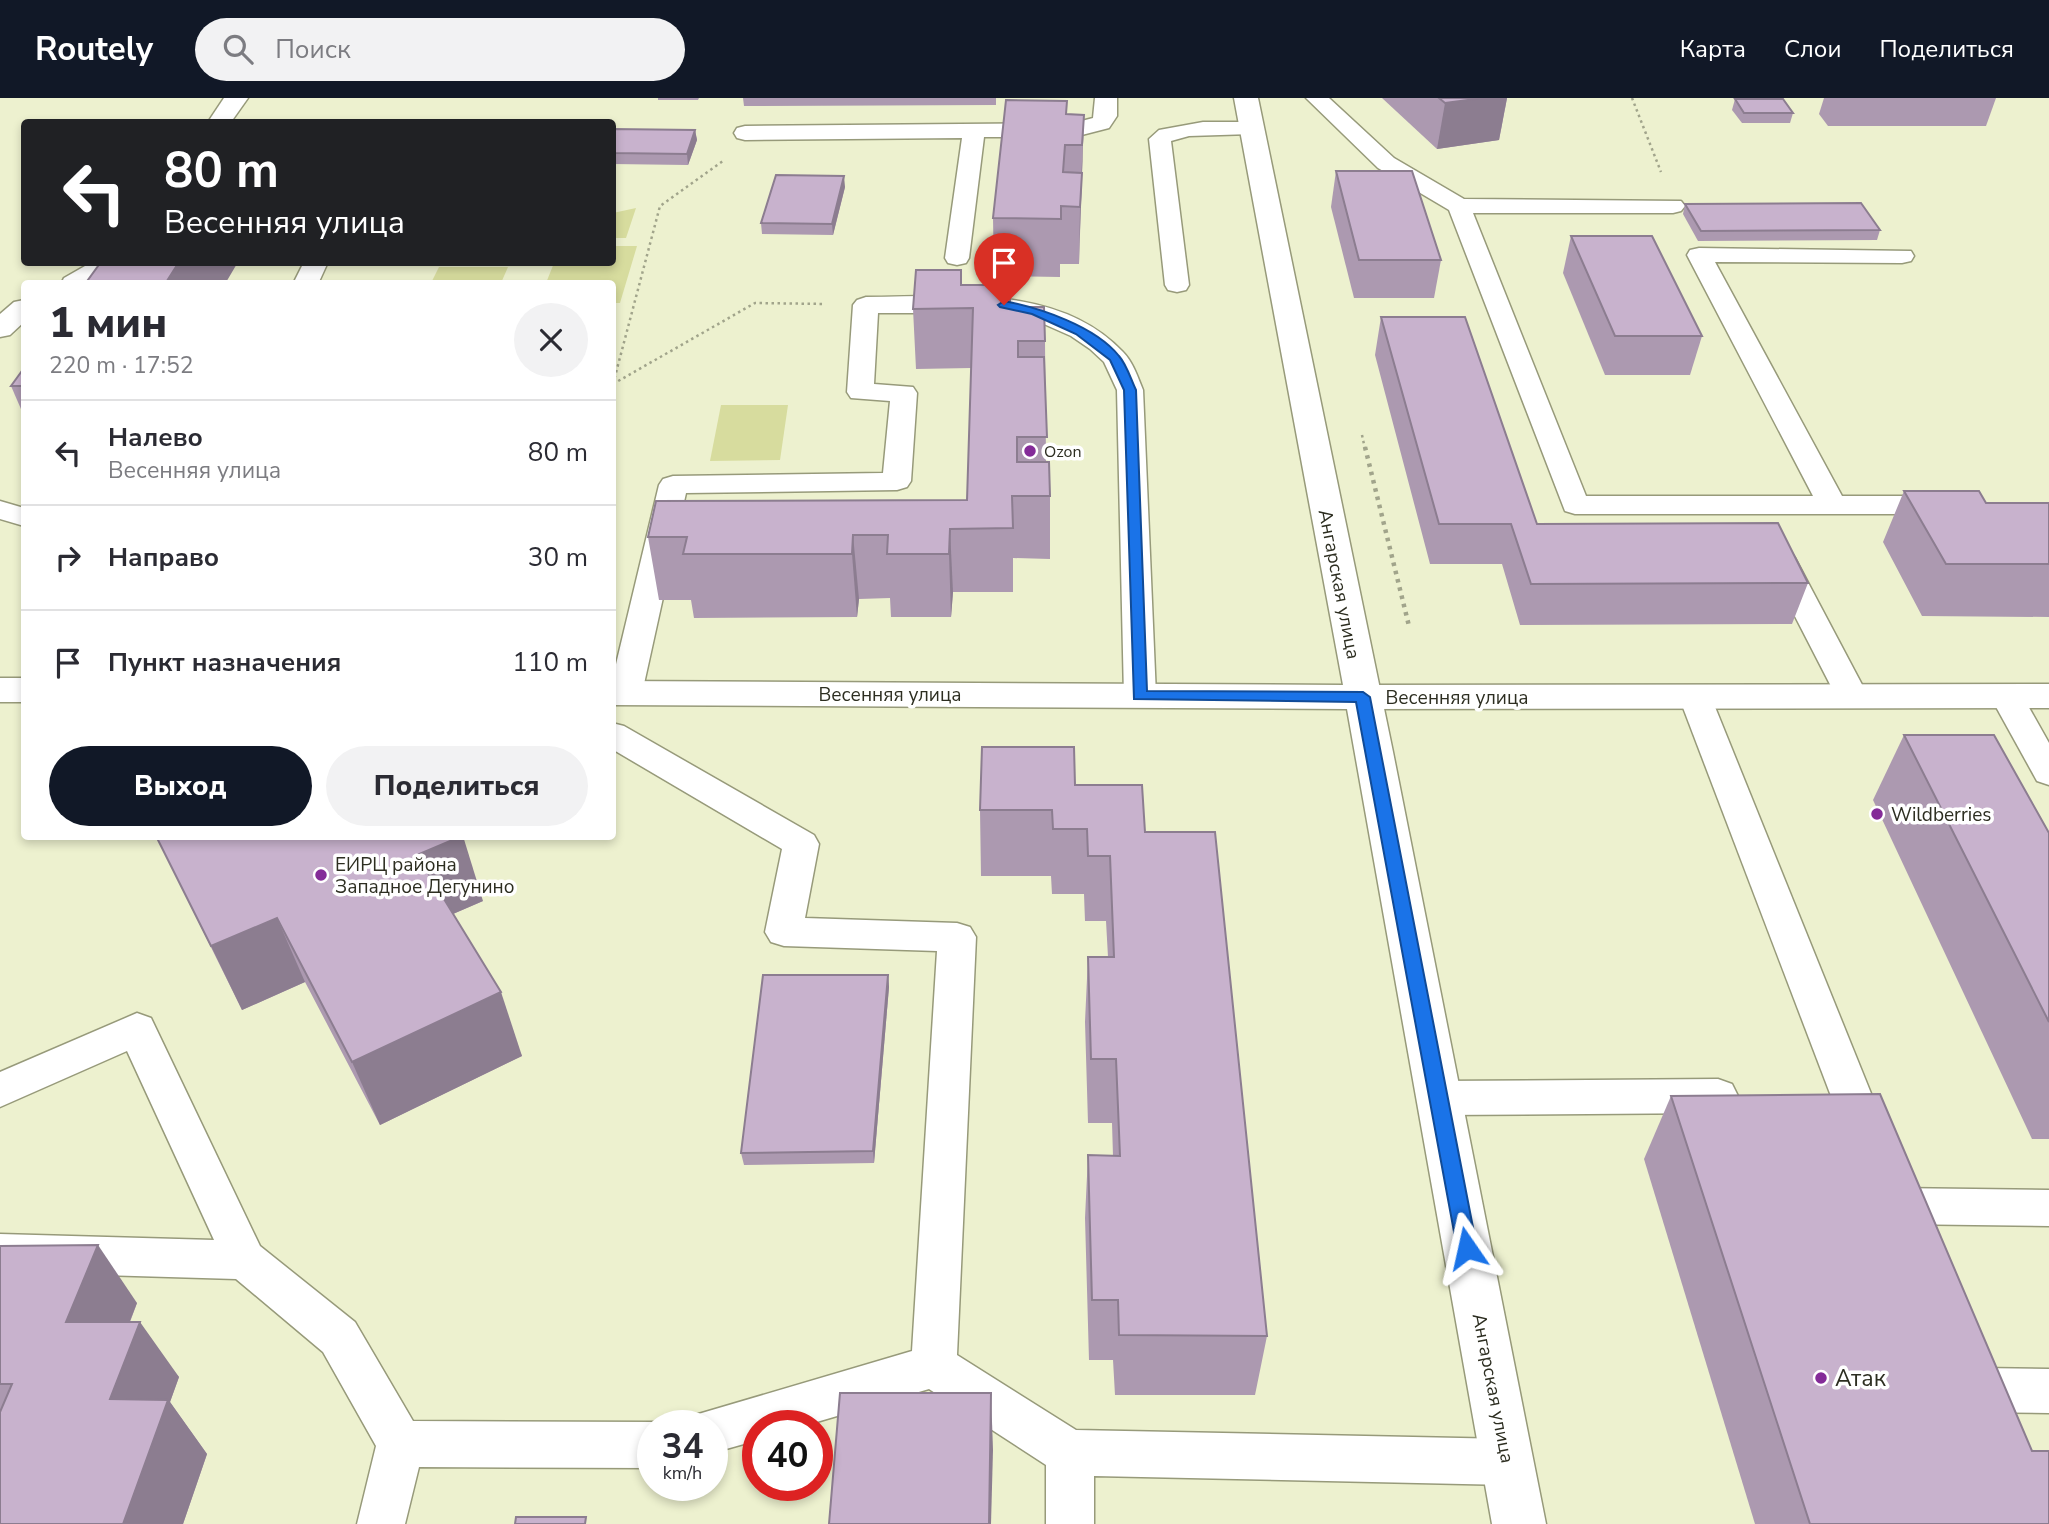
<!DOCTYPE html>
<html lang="ru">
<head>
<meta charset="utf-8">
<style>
  body { margin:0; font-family:"Nunito Sans",sans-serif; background:#f2f2f3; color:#2b2b33; height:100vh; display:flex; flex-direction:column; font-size:26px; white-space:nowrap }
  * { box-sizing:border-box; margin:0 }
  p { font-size:23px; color:#7c7c81 }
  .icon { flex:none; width:38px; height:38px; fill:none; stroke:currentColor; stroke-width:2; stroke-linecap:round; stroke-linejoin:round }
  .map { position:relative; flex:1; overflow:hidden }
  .panel { position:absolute; left:21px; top:182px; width:595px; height:560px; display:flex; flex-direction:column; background:#fff; border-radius:7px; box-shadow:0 4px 10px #0003 }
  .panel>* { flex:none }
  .guide { position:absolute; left:21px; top:21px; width:595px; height:147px; border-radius:7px; box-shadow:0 4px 10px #0003; background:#202124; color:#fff; overflow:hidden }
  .speed { position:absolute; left:637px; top:1312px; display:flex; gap:14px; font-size:35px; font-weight:700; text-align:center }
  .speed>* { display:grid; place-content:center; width:91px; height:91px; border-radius:50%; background:#fff; box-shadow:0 4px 10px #0003; line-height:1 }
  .speed small { font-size:18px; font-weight:400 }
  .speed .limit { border:10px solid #d22; background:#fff; color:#111 }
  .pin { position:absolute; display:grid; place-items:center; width:60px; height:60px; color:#fff; margin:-72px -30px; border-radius:50% 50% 50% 0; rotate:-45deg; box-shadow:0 0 7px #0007 }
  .pin .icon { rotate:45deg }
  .me { position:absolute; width:77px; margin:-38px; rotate:349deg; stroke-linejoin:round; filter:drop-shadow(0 0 5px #0008) }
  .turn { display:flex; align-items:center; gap:24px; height:147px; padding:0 28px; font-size:32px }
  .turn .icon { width:91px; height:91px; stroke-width:2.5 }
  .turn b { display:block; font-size:49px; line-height:60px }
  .round { display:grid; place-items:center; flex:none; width:74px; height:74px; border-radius:37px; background:#f2f2f3 }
  .head { display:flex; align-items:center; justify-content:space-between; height:119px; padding:0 28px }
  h1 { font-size:42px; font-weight:800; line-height:52px }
  .cta { display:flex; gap:14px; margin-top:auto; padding:14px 28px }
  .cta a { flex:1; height:80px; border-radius:42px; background:#111827; color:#fff; font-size:28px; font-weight:800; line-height:80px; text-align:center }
  .cta a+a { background:#f2f2f3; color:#2b2b33 }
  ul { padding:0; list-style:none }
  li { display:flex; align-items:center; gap:21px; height:105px; padding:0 28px; border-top:2px solid #e1e1e2 }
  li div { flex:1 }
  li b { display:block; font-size:26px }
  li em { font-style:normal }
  header { display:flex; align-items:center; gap:42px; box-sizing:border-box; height:98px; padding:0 35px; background:#111827; color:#fff }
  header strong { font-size:33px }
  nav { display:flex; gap:38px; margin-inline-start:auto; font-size:24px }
  .search { width:490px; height:63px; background:#f2f2f3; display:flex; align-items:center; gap:18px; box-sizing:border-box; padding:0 24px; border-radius:38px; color:#7c7c81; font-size:26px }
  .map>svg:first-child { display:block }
  .green { fill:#d7dc9e }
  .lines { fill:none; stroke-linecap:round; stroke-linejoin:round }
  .lane-casing { stroke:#979a7a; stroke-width:3 }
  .street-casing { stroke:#979a7a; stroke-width:3 }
  .secondary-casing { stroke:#979a7a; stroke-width:3 }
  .path-far1 { stroke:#a1a48b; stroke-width:2.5; stroke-dasharray:2.5 3.5; stroke-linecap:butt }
  .path { stroke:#a1a48b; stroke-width:4.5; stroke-dasharray:3.5 5; stroke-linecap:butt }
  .lane { fill:#fff; fill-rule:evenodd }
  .street { fill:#fff; fill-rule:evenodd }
  .secondary { fill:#fff; fill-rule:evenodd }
  .wall { fill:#ac99b0 }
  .shaded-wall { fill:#8c7d90 }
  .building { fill:#c8b2cd; stroke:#8c7d90; stroke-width:2 }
  .route { fill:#1a73e8; stroke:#114b97; stroke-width:2 }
  .poi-dot { fill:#842b98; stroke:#fff; stroke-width:2.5 }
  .labels { text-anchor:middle; stroke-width:7; stroke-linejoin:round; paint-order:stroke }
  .far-poi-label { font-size:16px; fill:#2d2e21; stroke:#fff; text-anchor:start }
  .street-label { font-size:19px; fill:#2d2e21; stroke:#fff }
  .poi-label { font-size:19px; fill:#2d2e21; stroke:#fff; text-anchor:start }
  .near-poi-label { font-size:23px; fill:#2d2e21; stroke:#fff; text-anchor:start }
</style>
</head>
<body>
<header>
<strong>Routely</strong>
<div class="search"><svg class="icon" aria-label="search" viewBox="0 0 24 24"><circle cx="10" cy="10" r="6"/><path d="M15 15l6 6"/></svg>Поиск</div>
<nav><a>Карта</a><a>Слои</a><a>Поделиться</a></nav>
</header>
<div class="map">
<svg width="2049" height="1426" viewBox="0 0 2049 1426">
  <rect width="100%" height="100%" fill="#edf1cf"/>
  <g class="green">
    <path d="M636 110 626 140H613V115Z"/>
    <path d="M613 148H637L620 205H613L612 186 546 185 554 165 612 164Z"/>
    <path d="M439 169H508L501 185H431Z"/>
    <path d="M721 307H788L780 362 710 363Z"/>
  </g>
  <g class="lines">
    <g class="lane-casing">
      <g id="lane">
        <path d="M1095 0H1117V18L1109 30 1074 39H984L969 160 966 165 957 167 948 165 945 160 962 40 745 42 737 40 734 35 737 30 745 28 1074 25 1093 20Z"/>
        <path d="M1306 0H1329L1394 60 1464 101 1681 103 1685 108 1681 113 1673 115H1473L1586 398H1813L1687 157 1690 152 1699 150 1911 153 1914 158 1911 163 1902 165 1715 164 1842 398H1944L1954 401 1959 407 1954 413 1944 416H1575L1565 413 1449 112 1378 70Z"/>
        <path d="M1203 24H1252L1260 25 1263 30 1260 35 1252 36 1189 38 1171 43 1189 187 1186 192 1177 194 1168 192 1165 187 1149 41 1159 32Z"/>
        <path d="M304 164H328L318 186H293Z"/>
        <path d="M866 199C952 199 1058 185 1123 254 1133 264 1138 280 1143 292L1156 598 1152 606 1140 609 1128 606 1124 598 1117 292 1104 264 1090 251 1071 238 1028 219 1004 215H878L874 286 913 289 917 295 911 383 907 389 897 392 686 395 642 595 638 603 626 606 614 603 612 583 659 387 663 381 673 378 883 375 890 303 851 300 847 294 853 207 857 202Z"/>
        <path d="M0 403 24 410V428L0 421Z"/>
        <path d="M1780 451 1791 454 1795 460 1868 598 1864 606 1852 609 1840 606 1836 598 1765 460 1769 454Z"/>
        <path d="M2006 587 2018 590 2049 645V687L2037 683 1990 598 1994 590Z"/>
        <path d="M1695 588 1707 591 1711 599 1889 1040 1883 1052 1868 1057 1853 1052 1847 1040 1679 599 1683 591Z"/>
        <path d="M612 625 624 628 814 737 819 746 805 820 957 825 970 829 976 839 957 1257 1076 1332 1508 1341 1525 1348 1532 1364 1525 1380 1508 1387 1094 1378V1426H1046V1367L929 1291 803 1328H758V1342L712 1355V1328H691L695 1317 912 1253 937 853 784 848 771 844 765 834 782 751 612 651Z"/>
        <path d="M137 915 151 920 260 1148 355 1224 413 1323 653 1324 663 1328H653V1370L419 1369 405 1426H357L376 1348 323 1254 236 1181 0 1174V1136L214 1142 127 953 0 1009V974Z"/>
        <path d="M1718 981 1732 986 1738 998 1732 1010 1718 1015 1439 1017 1425 1012 1419 1000 1425 988 1439 983Z"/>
        <path d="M1894 1090 2049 1092V1128L1894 1126 1879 1121 1873 1108 1879 1095Z"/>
        <path d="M1963 1263 1980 1270 2049 1271V1315L1966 1314 1950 1307 1940 1285 1947 1270Z"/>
      </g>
    </g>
    <g class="street-casing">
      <g id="street">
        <path d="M224 0H248L231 24H208Z"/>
        <path d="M92 164H125C110 186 84 186 61 186L64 180Z"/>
        <path d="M24 202V224L10 237 0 239V216L14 204Z"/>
        <path d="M2049 586V610L1363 611 1350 607 1345 599 1350 591 1363 587Z"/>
      </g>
    </g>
    <g class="secondary-casing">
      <g id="secondary">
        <path d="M1234 0H1258L1393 654 1546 1426H1492L1347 611 612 607V583L1343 587Z"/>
        <rect x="0" y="580" width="24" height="24"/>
      </g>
    </g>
    <g class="path-far1">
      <path d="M1632 0 1661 74"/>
      <path d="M613 286 660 108 723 63"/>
      <path d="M613 286 755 205 825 206"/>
      <path d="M1362 337 1365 351"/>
    </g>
    <path class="path" d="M1365 349 1409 528"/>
    <use href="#lane" class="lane"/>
    <use href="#street" class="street"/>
    <use href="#secondary" class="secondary"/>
  </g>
  <g class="wall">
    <path d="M658 0H699L698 2H658Z"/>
    <path d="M743 0H996V7L744 8Z"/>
    <path d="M1382 0H1507L1499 42 1437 51Z"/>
    <path d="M1824 0H1996L1986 28H1828L1819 16Z"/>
    <path d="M1735 1 1793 15 1790 25H1742L1732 12Z"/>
    <path d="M1067 16 1084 17 1079 166H1060V179L994 178 993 120Z"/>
    <path d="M612 31 695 32 697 42 688 67 612 66Z"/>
    <path d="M1336 73 1441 162 1434 200H1354L1331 109Z"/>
    <path d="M845 89 833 137 762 136 761 125Z"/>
    <path d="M1685 106 1880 132 1877 142 1698 143 1683 116Z"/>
    <path d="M1571 138 1702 238 1690 277H1605L1563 175Z"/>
    <path d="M961 172 962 187 1010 209 1045 243 1046 364 1050 398V461L1013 460V494H953L951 519H891L890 500 859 501 857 519 694 520 691 502H659L648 439 967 402 971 270 916 271 913 211Z"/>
    <path d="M1381 219 1537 426 1808 485 1792 526 1520 527 1502 466H1430L1375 257Z"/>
    <path d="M24 270V318L11 288Z"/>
    <path d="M1904 393 1986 405H2049V519L1922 518 1883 444Z"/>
    <path d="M1904 637 2049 735V1041H2032L1873 702Z"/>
    <path d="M1075 687 1145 734 1267 1238 1255 1297H1115L1113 1262H1089L1085 1120 1088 1057 1113 1058 1112 1025H1088L1085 924 1088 859H1108L1106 823H1085L1084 796H1052L1051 778H981L980 712Z"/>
    <path d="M156 738 483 803 453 816 522 958 380 1027 305 884 242 912Z"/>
    <path d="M888 877 889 889 874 1065 744 1067 741 1055Z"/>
    <path d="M1671 998 2032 1353 2049 1426H1755L1644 1061Z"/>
    <path d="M0 1148 137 1205 130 1224 179 1279 170 1304 207 1356 183 1426H0Z"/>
  </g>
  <g class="shaded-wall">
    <path d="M1483 0H1507L1499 42 1437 51 1445 5Z"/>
    <path d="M1084 17 1080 132 1079 166 1080 109Z"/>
    <path d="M695 32 697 42 688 67 687 56Z"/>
    <path d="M844 78 845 89 833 137 832 126Z"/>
    <path d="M179 164H238L225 186H165Z"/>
    <path d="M950 431 953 494 951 519 949 456Z"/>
    <path d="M853 437 859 501 857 519 852 456Z"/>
    <path d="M463 738 483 803 439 822 417 757Z"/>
    <path d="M277 820 305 884 242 912 211 848Z"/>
    <path d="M888 877 889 889 874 1065 873 1053Z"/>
    <path d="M501 894 522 958 380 1027 352 964Z"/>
    <path d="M98 1147 137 1205 108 1279 66 1224Z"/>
    <path d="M140 1224 179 1279 170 1304 207 1356 183 1426H123L110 1301Z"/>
    <path d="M991 1295 993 1352 991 1426H989Z"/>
  </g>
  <g class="building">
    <path d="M1439 0H1483L1445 5Z"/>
    <path d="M1735 1H1783L1793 15H1744Z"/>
    <path d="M1006 2 1067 3 1066 16 1084 17 1082 47H1065L1063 74 1082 75 1080 109 1061 108V121L993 120Z"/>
    <path d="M612 31 695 32 687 56 612 55Z"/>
    <path d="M1336 73H1412L1441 162H1359Z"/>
    <path d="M776 77 844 78 832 126 761 125Z"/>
    <path d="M1861 105 1880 132 1701 133 1685 106Z"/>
    <path d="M1571 138H1652L1702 238H1615Z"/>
    <path d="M101 164H179L165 186H85Z"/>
    <path d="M916 172H961V187H1010V209H1044L1045 243H1018V259H1044L1047 339H1017V364H1049L1050 398H1012L1013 430 950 431 949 456H887L888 437H853L852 456H683L687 439H648L656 403 967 402 973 210 913 211Z"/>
    <path d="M1381 219H1465L1537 426 1778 425 1808 485 1531 486 1511 426H1439Z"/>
    <path d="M24 270V288H11Z"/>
    <path d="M1904 393H1979L1986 405H2049V466H1946Z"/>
    <path d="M1904 637H1994L2049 735V924Z"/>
    <path d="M982 649H1074L1075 687H1142L1145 734H1215L1267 1238 1119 1237 1118 1202H1092L1088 1057 1120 1058 1116 961H1091L1088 859H1114L1110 758H1088L1087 731H1053L1052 712H980Z"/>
    <path d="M156 738H462L417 757 501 894 352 964 277 820 211 848Z"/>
    <path d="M763 877H888L873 1053 741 1055Z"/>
    <path d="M1880 996 2032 1353H2049V1426H1810L1671 998Z"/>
    <path d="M98 1147 66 1224H140L110 1301 168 1302 123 1426H0V1314L12 1286H0V1148Z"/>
    <path d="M840 1295H991L989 1426H829Z"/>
    <path d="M516 1419H586L585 1426H515Z"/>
  </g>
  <path class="route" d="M1004 203C1040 210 1095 228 1119 258 1127 267 1131 282 1136 292L1147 593 1363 594 1370 599 1477 1150 1474 1157 1467 1159 1460 1157 1457 1150 1356 604 1134 601 1124 292 1110 262 1076 236 1032 216 1000 209 998 207Z"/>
  <g class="poi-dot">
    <circle cx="1030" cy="353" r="7"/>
    <circle cx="1877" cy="716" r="7"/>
    <circle cx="321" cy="777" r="7"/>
    <circle cx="1821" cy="1280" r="7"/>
  </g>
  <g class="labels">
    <g class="far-poi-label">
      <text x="1044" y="359">Ozon</text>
    </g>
    <g class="street-label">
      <text transform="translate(1340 486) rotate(79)" y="7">Ангарская улица</text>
      <text x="890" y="603">Весенняя улица</text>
      <text x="1457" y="606">Весенняя улица</text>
      <text transform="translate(1494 1290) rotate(79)" y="7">Ангарская улица</text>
    </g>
    <g class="poi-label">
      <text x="1891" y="723">Wildberries</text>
      <text x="335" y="773">ЕИРЦ района<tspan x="335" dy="22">Западное Дегунино</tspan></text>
    </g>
    <g class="near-poi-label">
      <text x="1835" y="1288">Атак</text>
    </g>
  </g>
</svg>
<div class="speed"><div>34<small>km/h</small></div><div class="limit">40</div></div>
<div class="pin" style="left:1004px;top:207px;background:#d93025"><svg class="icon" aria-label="arrive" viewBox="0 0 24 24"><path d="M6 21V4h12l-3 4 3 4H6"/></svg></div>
<svg class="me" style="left:1467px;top:1150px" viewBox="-20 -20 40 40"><path d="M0-17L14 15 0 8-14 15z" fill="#1a73e8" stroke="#fff" stroke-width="4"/></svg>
<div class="guide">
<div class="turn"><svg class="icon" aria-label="left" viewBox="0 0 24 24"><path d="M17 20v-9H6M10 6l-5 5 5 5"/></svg><div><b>80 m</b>Весенняя улица</div></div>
</div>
<section class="panel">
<div class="head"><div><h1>1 мин</h1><p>220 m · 17:52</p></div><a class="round"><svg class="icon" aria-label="close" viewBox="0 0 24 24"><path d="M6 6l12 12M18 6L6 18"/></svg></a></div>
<ul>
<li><svg class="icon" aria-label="left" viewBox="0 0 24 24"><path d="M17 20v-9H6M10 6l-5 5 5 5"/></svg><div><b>Налево</b><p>Весенняя улица</p></div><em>80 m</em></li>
<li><svg class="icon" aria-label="right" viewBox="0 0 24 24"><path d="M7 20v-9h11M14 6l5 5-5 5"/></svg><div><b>Направо</b></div><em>30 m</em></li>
<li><svg class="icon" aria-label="arrive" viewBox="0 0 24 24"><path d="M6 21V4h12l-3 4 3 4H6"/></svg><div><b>Пункт назначения</b></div><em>110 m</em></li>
</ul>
<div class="cta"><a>Выход</a><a>Поделиться</a></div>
</section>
</div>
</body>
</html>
